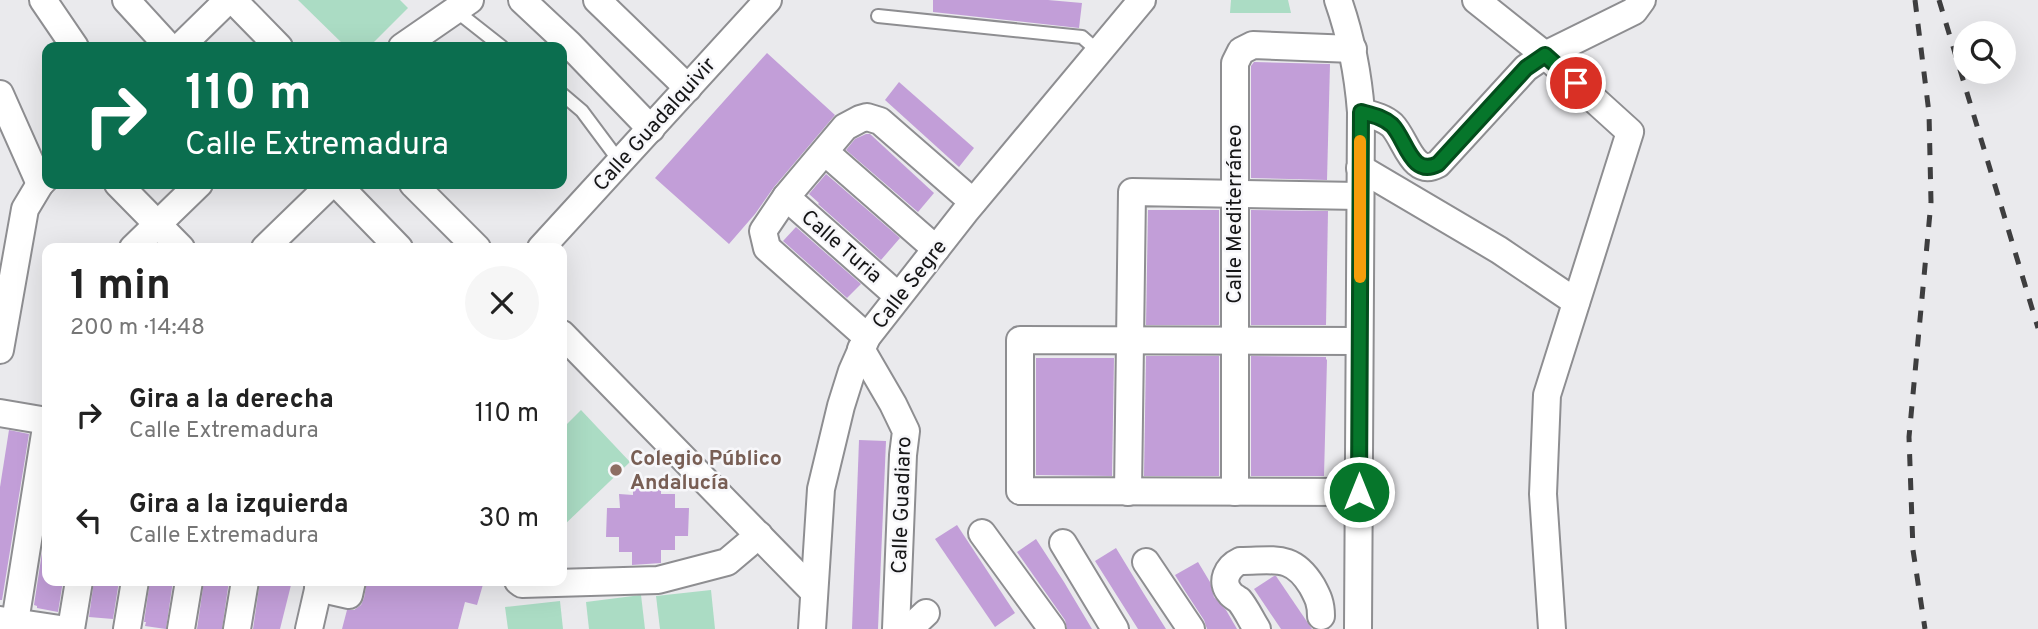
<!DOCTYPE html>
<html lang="es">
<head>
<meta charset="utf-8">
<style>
  body { margin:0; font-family:Overpass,sans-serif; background:#f6f6f6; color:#222; height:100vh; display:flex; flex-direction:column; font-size:26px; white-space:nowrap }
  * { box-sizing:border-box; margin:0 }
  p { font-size:23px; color:#767676 }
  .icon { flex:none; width:38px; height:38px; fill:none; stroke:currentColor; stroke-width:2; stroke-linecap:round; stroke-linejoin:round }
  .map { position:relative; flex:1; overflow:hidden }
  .drawer { position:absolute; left:42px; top:243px; width:525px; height:343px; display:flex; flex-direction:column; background:#fff; border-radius:14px; box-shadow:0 7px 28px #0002 }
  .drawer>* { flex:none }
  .guide { position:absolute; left:42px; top:42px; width:525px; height:147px; border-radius:14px; box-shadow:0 7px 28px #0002; background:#0b6e4f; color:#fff; overflow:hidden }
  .buttons { position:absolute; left:1953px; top:21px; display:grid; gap:14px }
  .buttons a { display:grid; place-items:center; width:63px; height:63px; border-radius:50%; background:#fff; box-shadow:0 7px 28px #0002; font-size:35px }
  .pin { position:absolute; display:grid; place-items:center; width:60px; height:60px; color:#fff; margin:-30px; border:4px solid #fff; border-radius:50%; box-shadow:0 2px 7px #0007 }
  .me { position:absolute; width:77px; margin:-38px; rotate:0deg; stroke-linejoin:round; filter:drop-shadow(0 0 5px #0008) }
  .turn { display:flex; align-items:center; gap:24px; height:147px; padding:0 28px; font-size:32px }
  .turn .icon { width:91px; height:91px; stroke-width:2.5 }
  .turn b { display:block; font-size:49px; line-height:60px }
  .round { display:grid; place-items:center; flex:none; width:74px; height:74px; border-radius:37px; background:#f6f6f6 }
  .summary { display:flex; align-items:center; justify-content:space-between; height:119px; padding:0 28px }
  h1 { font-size:42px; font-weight:700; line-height:52px }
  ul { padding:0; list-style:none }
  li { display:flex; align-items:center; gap:21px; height:105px; padding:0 28px }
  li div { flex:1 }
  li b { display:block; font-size:26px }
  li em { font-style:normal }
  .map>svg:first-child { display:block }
  .green { fill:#abdcc4 }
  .building { fill:#c29ed8 }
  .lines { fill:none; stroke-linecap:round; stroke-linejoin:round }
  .lane-casing { stroke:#8e8e91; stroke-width:16 }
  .street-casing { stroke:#8e8e91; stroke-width:30 }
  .lane { stroke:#fff; stroke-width:12 }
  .street { stroke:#fff; stroke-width:26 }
  .rail { stroke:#3e3e3f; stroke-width:5; stroke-dasharray:12 12; stroke-linecap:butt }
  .route-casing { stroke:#044d1c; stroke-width:18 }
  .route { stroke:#06762b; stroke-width:12 }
  .slow { stroke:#f59e0b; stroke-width:12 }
  .education-dot { fill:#8d6e63; stroke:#f7f7fa; stroke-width:2.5 }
  .labels { text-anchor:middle; stroke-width:5; stroke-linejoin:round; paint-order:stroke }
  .street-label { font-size:21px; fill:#151516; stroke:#f7f7fa }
  .education-label { font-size:21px; font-weight:bold; fill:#785e54; stroke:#f7f7fa; text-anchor:start }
</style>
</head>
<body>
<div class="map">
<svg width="2038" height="629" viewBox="0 0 2038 629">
  <rect width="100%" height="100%" fill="#eaeaed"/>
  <g class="green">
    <path d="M298 0H400L408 8 369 47H346Z"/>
    <path d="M1231 0H1288L1291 13H1230Z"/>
    <path d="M581 410 630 462 562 527V429Z"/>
    <path d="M711 590 715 629H660L656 596Z"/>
    <path d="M641 595 645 629H589L586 602Z"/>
    <path d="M560 601 563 629H508L505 607Z"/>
  </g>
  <g class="building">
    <path d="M933 0H1048L1082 3 1079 28 933 12Z"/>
    <path d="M767 53 835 115 774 187 755 214 729 244 655 178Z"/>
    <path d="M1254 62 1330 64 1327 180 1251 178V66Z"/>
    <path d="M899 82 974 148 959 167 885 100Z"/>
    <path d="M866 134H870L934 193 918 212 846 150 855 139Z"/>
    <path d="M826 174 900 238 881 260 818 204 819 203 809 194Z"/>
    <path d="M1148 210H1219V325H1146Z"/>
    <path d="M1251 210 1328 211 1326 325H1251Z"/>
    <path d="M796 227 861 284 847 298 783 241Z"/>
    <path d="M1146 356H1219V476H1144Z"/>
    <path d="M1251 356 1326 357V359L1327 360 1324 476H1251Z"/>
    <path d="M1036 358H1114L1112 476 1036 475Z"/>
    <path d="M9 430 29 434 2 600H0V487Z"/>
    <path d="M859 440 886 441 878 629H852Z"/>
    <path d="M633 480H661V494H675V508H689L688 536H675V550H661V563L632 565V552H619V537H606L607 508H620L619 494 633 495Z"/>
    <path d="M47 520V581H63L58 612 37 608V606L34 605Z"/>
    <path d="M957 525 1015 613 995 627 935 539Z"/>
    <path d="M1036 539 1064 582 1092 629H1067L1065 620 1017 552Z"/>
    <path d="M1116 548 1144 594 1166 629H1138L1095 561Z"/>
    <path d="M1198 562 1210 582 1214 597 1226 610 1237 629H1207L1204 620 1185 591 1175 575Z"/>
    <path d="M1274 576H1276L1312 629H1281L1254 589Z"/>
    <path d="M94 581H119L113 619 89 617Z"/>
    <path d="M150 581H173L166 629 145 626 146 622H144Z"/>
    <path d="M204 581H229L222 629H197Z"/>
    <path d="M260 581H292L280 629H253Z"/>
    <path d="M367 581H484L477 605 465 602 458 629H342L347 610H354L361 605 364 598Z"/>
  </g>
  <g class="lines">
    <g class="lane-casing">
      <g id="lane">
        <path d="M455 10 502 47"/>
        <path d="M878 16 1082 37 1099 52"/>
        <path d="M562 94 582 111 620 162"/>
      </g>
    </g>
    <g class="street-casing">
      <g id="street">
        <path d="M43 0 75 47"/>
        <path d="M126 0 169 47"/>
        <path d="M233 0 279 47"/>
        <path d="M522 0 569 44 651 129"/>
        <path d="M597 0 688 88"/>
        <path d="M1338 0C1351 37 1358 73 1361 112L1358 629"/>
        <path d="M1476 0 1545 55 1630 132 1547 395 1543 494 1552 629"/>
        <path d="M180 47 228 0"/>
        <path d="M402 47 470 0"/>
        <path d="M0 94 40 184"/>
        <path d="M1361 112C1372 115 1383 117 1392 125 1406 139 1412 178 1438 164L1526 68 1545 55 1634 11 1642 0"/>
        <path d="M825 152 936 249"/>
        <path d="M1360 168 1499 250 1576 302"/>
        <path d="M118 184 181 248"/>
        <path d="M337 184 399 248"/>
        <path d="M413 184 477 248"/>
        <path d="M786 197 898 296"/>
        <path d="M133 248 199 184"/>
        <path d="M265 248 331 184"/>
        <path d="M541 248 768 0"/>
        <path d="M562 334 813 591"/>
        <path d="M867 337 767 248 763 231 786 197 845 127 860 119 867 117 880 121 973 202"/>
        <path d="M861 349 893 404 906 431 903 455 896 629"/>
        <path d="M0 350 25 209 40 184 47 177"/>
        <path d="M0 413 47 421"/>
        <path d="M1128 492 1132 192 1360 196"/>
        <path d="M1235 492V63L1241 51 1253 45 1353 49"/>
        <path d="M1359 492 1020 491V340L1359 341"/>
        <path d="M982 533 1052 629"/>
        <path d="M1063 543 1115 629"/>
        <path d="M1146 562 1191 629"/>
        <path d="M518 581 522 584 658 580 727 562 759 535"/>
        <path d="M318 588 349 595 352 581"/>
        <path d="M0 620 60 629"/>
        <path d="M15 622 47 421"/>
        <path d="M71 629 79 581"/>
        <path d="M127 629 135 581"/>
        <path d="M181 629 189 581"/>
        <path d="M237 629 245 581"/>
        <path d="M309 629 320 581"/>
        <path d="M812 629 821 489 841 406 852 371 867 337 965 212 1142 0"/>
        <path d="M909 629 926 613"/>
        <path d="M1257 629C1251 620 1246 608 1239 600 1236 598 1232 596 1230 593 1220 582 1227 567 1240 561 1274 561 1292 553 1312 586 1318 597 1321 603 1321 616"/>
      </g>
    </g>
    <use href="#lane" class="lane"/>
    <use href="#street" class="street"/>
    <g class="rail">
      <path d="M1915 0 1929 113 1931 202 1909 437 1913 550 1925 629"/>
      <path d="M1939 0 2038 328"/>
    </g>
  </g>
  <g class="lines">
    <g class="route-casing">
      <path id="route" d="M1359 492 1361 112C1372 115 1383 117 1392 125 1406 139 1411 178 1438 164L1526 68 1545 55 1576 83"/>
    </g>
    <use href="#route" class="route"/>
    <path class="slow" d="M1360 277V141"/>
  </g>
  <circle class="education-dot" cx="616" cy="470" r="7"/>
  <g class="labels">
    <g class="street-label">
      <text transform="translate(654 124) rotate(-48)" y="7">Calle Guadalquivir</text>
      <text transform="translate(1234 214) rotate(-90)" y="7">Calle Mediterráneo</text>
      <text transform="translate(842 246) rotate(41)" y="7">Calle Turia</text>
      <text transform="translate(909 284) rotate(-52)" y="7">Calle Segre</text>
      <text transform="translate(901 505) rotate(-88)" y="7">Calle Guadiaro</text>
    </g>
    <g class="education-label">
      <text x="630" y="465">Colegio Público<tspan x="630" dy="24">Andalucía</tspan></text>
    </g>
  </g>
</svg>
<div class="buttons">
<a><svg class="icon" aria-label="search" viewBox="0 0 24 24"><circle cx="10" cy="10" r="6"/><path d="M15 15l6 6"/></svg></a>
</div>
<div class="pin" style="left:1576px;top:83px;background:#d93025"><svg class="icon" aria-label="arrive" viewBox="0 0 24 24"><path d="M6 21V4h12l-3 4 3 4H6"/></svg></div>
<svg class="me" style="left:1359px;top:492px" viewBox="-20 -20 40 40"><circle r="17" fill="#06762b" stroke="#fff" stroke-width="3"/><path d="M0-11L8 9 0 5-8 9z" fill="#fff"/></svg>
<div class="guide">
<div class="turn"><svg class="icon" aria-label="right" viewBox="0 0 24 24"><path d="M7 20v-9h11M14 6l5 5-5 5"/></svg><div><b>110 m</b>Calle Extremadura</div></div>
</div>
<section class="drawer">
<div class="summary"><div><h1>1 min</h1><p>200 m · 14:48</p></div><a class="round"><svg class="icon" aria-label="close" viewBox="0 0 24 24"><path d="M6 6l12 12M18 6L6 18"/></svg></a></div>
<ul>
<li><svg class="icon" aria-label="right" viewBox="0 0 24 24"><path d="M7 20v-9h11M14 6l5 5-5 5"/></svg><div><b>Gira a la derecha</b><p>Calle Extremadura</p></div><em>110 m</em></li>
<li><svg class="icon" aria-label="left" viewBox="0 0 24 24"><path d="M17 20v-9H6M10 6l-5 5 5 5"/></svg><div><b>Gira a la izquierda</b><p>Calle Extremadura</p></div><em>30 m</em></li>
</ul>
</section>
</div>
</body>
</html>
